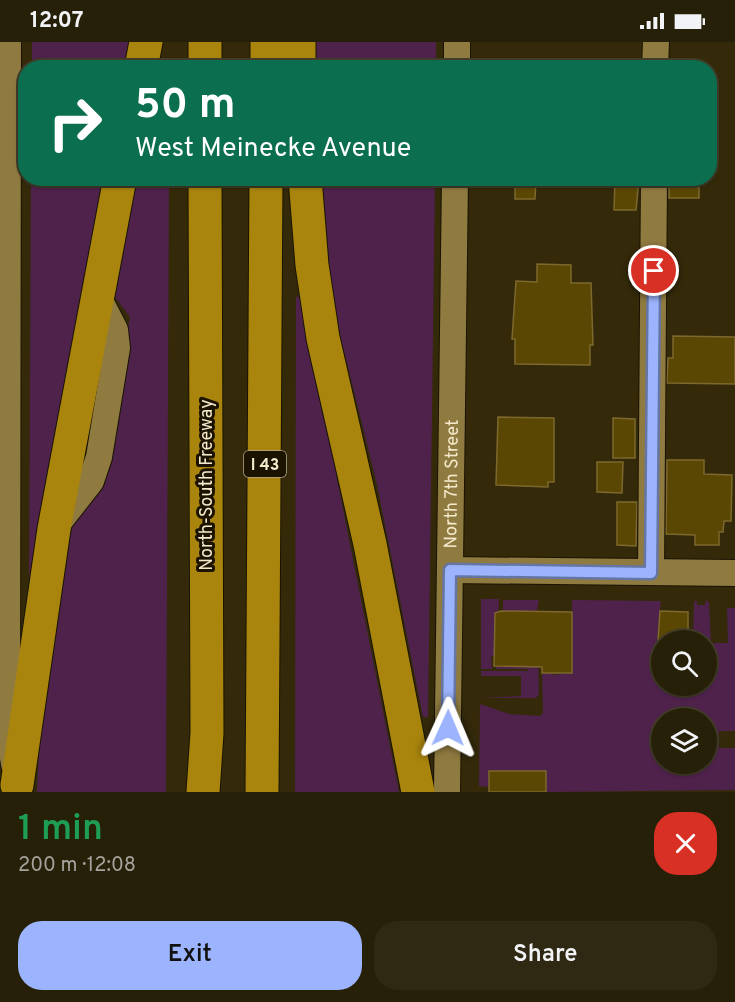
<!DOCTYPE html>
<html lang="en">
<head>
<meta charset="utf-8">
<style>
  body { margin:0; font-family:Overpass,sans-serif; background:#2f2812; color:#f1f3f6; height:100vh; display:flex; flex-direction:column; font-size:22px; white-space:nowrap }
  * { box-sizing:border-box; margin:0 }
  p { font-size:20px; color:#a4a39c }
  .icon { flex:none; width:33px; height:33px; fill:none; stroke:currentColor; stroke-width:2; stroke-linecap:round; stroke-linejoin:round }
  .map { position:relative; height:750px; overflow:hidden }
  .side { display:flex; flex-direction:column; background:#272008; flex:1 }
  .side>* { flex:none }
  .top-card { position:absolute; left:18px; top:18px; width:699px; height:126px; border-radius:24px; box-shadow:0 2px 4px #0004,0 0 0 2px #433e29; background:#0b6e4f; color:#fff; overflow:hidden }
  .controls { position:absolute; left:651px; top:588px; display:grid; gap:12px }
  .controls a { display:grid; place-items:center; width:66px; height:66px; border-radius:50%; background:#272008; box-shadow:0 2px 4px #0004,0 0 0 2px #433e29; font-size:30px }
  .pin { position:absolute; display:grid; place-items:center; width:51px; height:51px; color:#fff; margin:-26px; border:3px solid #fff; border-radius:50%; box-shadow:0 2px 6px #0007 }
  .me { position:absolute; width:66px; margin:-33px; rotate:1deg; stroke-linejoin:round; filter:drop-shadow(0 0 4px #0008) }
  .turn { display:flex; align-items:center; gap:21px; height:126px; padding:0 18px; font-size:27px }
  .turn .icon { width:78px; height:78px; stroke-width:2.5 }
  .turn b { display:block; font-size:42px; line-height:51px }
  .round { display:grid; place-items:center; flex:none; width:63px; height:63px; border-radius:24px; background:#2f2812 }
  .summary { display:flex; align-items:center; justify-content:space-between; height:102px; padding:0 18px }
  h1 { font-size:36px; font-weight:600; line-height:45px; color:#1e9e55 }
  .primary-button { display:flex; gap:12px; margin-top:auto; padding:12px 18px }
  .primary-button a { flex:1; height:69px; border-radius:24px; background:#9cb4fd; color:#111; font-size:24px; font-weight:600; line-height:69px; text-align:center }
  .primary-button a+a { background:#2f2812; color:#f1f3f6 }
  .status { display:flex; justify-content:space-between; align-items:center; height:42px; padding:0 30px; background:#272008; direction:ltr }
  .status svg { height:16px; fill:currentColor }
  .map>svg:first-child { display:block }
  .green { fill:#4f224c; fill-rule:evenodd }
  .building { fill:#5b4704; stroke:#7d682d; stroke-width:1.5 }
  .lines { fill:none; stroke-linecap:round; stroke-linejoin:round }
  .minor-casing { stroke:#191302; stroke-width:28 }
  .highway-casing { stroke:#191302; stroke-width:35 }
  .minor { stroke:#8f7a40; stroke-width:26 }
  .highway { stroke:#a9850d; stroke-width:33 }
  .route-casing { stroke:#6575a4; stroke-width:15 }
  .route { stroke:#9cb4fd; stroke-width:10 }
  .labels { text-anchor:middle; stroke-width:6; stroke-linejoin:round; paint-order:stroke }
  .shield { fill:#1b1200; stroke:#b3a88e; stroke-width:1.5 }
  .shield-label { font-size:16px; font-weight:bold; fill:#f4e9cb }
  .street-label { font-size:18px; fill:#f4e9cb; stroke:#1b1200 }
</style>
</head>
<body>
<div class="status"><b>12:07</b><svg viewBox="0 0 49 12"><path d="M0 12V9h3v3zM5 12V6h3v6zM10 12V3h3v9zM15 12V0h3v12zM26 1h20v11H26zM47 4h2v5h-2z"/></svg></div>
<div class="map">
<svg width="735" height="750" viewBox="0 0 735 750">
  <rect width="100%" height="100%" fill="#342a0a"/>
  <g class="green">
    <path d="M32 0H132L127 25 32 26Z"/>
    <path d="M310 0H436V25H311Z"/>
    <path d="M31 137H106L34 529 29 541Z"/>
    <path d="M134 137H169L166 750H37L41 663 66 494 102 430 130 275 112 251Z"/>
    <path d="M314 137H435L428 675H423L377 442 334 269Z"/>
    <path d="M303 254 311 306 399 750H295L296 255Z"/>
    <path d="M481 557H499C499 577 493 593 496 614H491L492 627H481Z"/>
    <path d="M503 558H539L537 568 539 652 536 656H481L521 654V634H481V629H528L527 627H496V625L526 624 503 569Z"/>
    <path d="M572 558 661 559 659 574 658 632 661 633 662 644H706V598H693L694 559H697V563H705L706 558 709 560 711 601H728L727 566H735V689H719V706H735V748L546 750 479 744 480 662 509 672 540 674 543 671 542 631H552V633L572 631ZM662 676H706V722H662Z"/>
  </g>
  <g class="building">
    <path d="M515 136H536L535 157H515Z"/>
    <path d="M615 136H639L636 168H614Z"/>
    <rect x="669" y="136" width="30" height="20"/>
    <path d="M537 222 571 223V241H591L593 303H590V323L515 322V297H512L516 239 537 240Z"/>
    <path d="M673 294 735 295V342L667 341 668 316H673Z"/>
    <path d="M498 375 554 376V440H548V445L496 443Z"/>
    <path d="M613 376 635 377V416H613Z"/>
    <path d="M667 418H704V432L732 433 731 479H724L723 490H719V503H695V493L666 492Z"/>
    <path d="M597 420H623L622 451 597 450Z"/>
    <path d="M617 460H637L636 504 617 503Z"/>
    <path d="M501 569 572 570V631H542V625L494 624 495 571Z"/>
    <path d="M660 569 688 570V598H658Z"/>
    <rect x="489" y="729" width="57" height="21"/>
  </g>
  <g class="lines">
    <g class="minor-casing">
      <g id="minor">
        <path d="M8 0 7 678 14 722"/>
        <path d="M457 26V0"/>
        <path d="M655 26 656 0"/>
        <path d="M55 485 91 439 99 415 117 306 115 288 97 253"/>
        <path d="M450 528 735 531"/>
        <path d="M651 530 654 136"/>
        <path id="s1" d="M447 750 455 136"/>
      </g>
    </g>
    <g class="highway-casing">
      <g id="highway">
        <path d="M205 0V26"/>
        <path d="M299 0V26"/>
        <path d="M141 26 146 0"/>
        <path d="M267 26V0"/>
        <path d="M305 136 312 223 323 296 370 502 418 750"/>
        <path d="M17 743 54 487 120 136"/>
        <path d="M203 750 207 691 205 136"/>
        <path d="M262 750 266 136"/>
      </g>
    </g>
    <use href="#minor" class="minor"/>
    <use href="#highway" class="highway"/>
  </g>
  <g class="lines">
    <g class="route-casing">
      <path id="route" d="M448 686 450 528 651 531 654 229"/>
    </g>
    <use href="#route" class="route"/>
  </g>
  <g class="labels">
    <rect class="shield" x="244" y="409" width="42" height="26" rx="4.5"/>
    <g class="shield-label">
      <text x="265" y="428">I 43</text>
    </g>
    <g class="street-label">
      <text transform="translate(206 443) rotate(-90)" y="6">North-South Freeway</text>
      <text dy="6" stroke="none"><textPath href="#s1" startOffset="308">North 7th Street</textPath></text>
    </g>
  </g>
</svg>
<div class="controls">
<a><svg class="icon" aria-label="search" viewBox="0 0 24 24"><circle cx="10" cy="10" r="6"/><path d="M15 15l6 6"/></svg></a>
<a><svg class="icon" aria-label="layers" viewBox="0 0 24 24"><path d="M12 4l9 5-9 5-9-5zM3 14l9 5 9-5"/></svg></a>
</div>
<div class="pin" style="left:654px;top:229px;background:#d93025"><svg class="icon" aria-label="arrive" viewBox="0 0 24 24"><path d="M6 21V4h12l-3 4 3 4H6"/></svg></div>
<svg class="me" style="left:448px;top:686px" viewBox="-20 -20 40 40"><path d="M0-17L14 15 0 8-14 15z" fill="#9cb4fd" stroke="#fff" stroke-width="4"/></svg>
<div class="top-card">
<div class="turn"><svg class="icon" aria-label="right" viewBox="0 0 24 24"><path d="M7 20v-9h11M14 6l5 5-5 5"/></svg><div><b>50 m</b>West Meinecke Avenue</div></div>
</div>
</div>
<section class="side">
<div class="summary"><div><h1>1 min</h1><p>200 m · 12:08</p></div><a class="round" style="background:#d93025;color:#fff"><svg class="icon" aria-label="close" viewBox="0 0 24 24"><path d="M6 6l12 12M18 6L6 18"/></svg></a></div>
<div class="primary-button"><a>Exit</a><a>Share</a></div>
</section>
</body>
</html>
